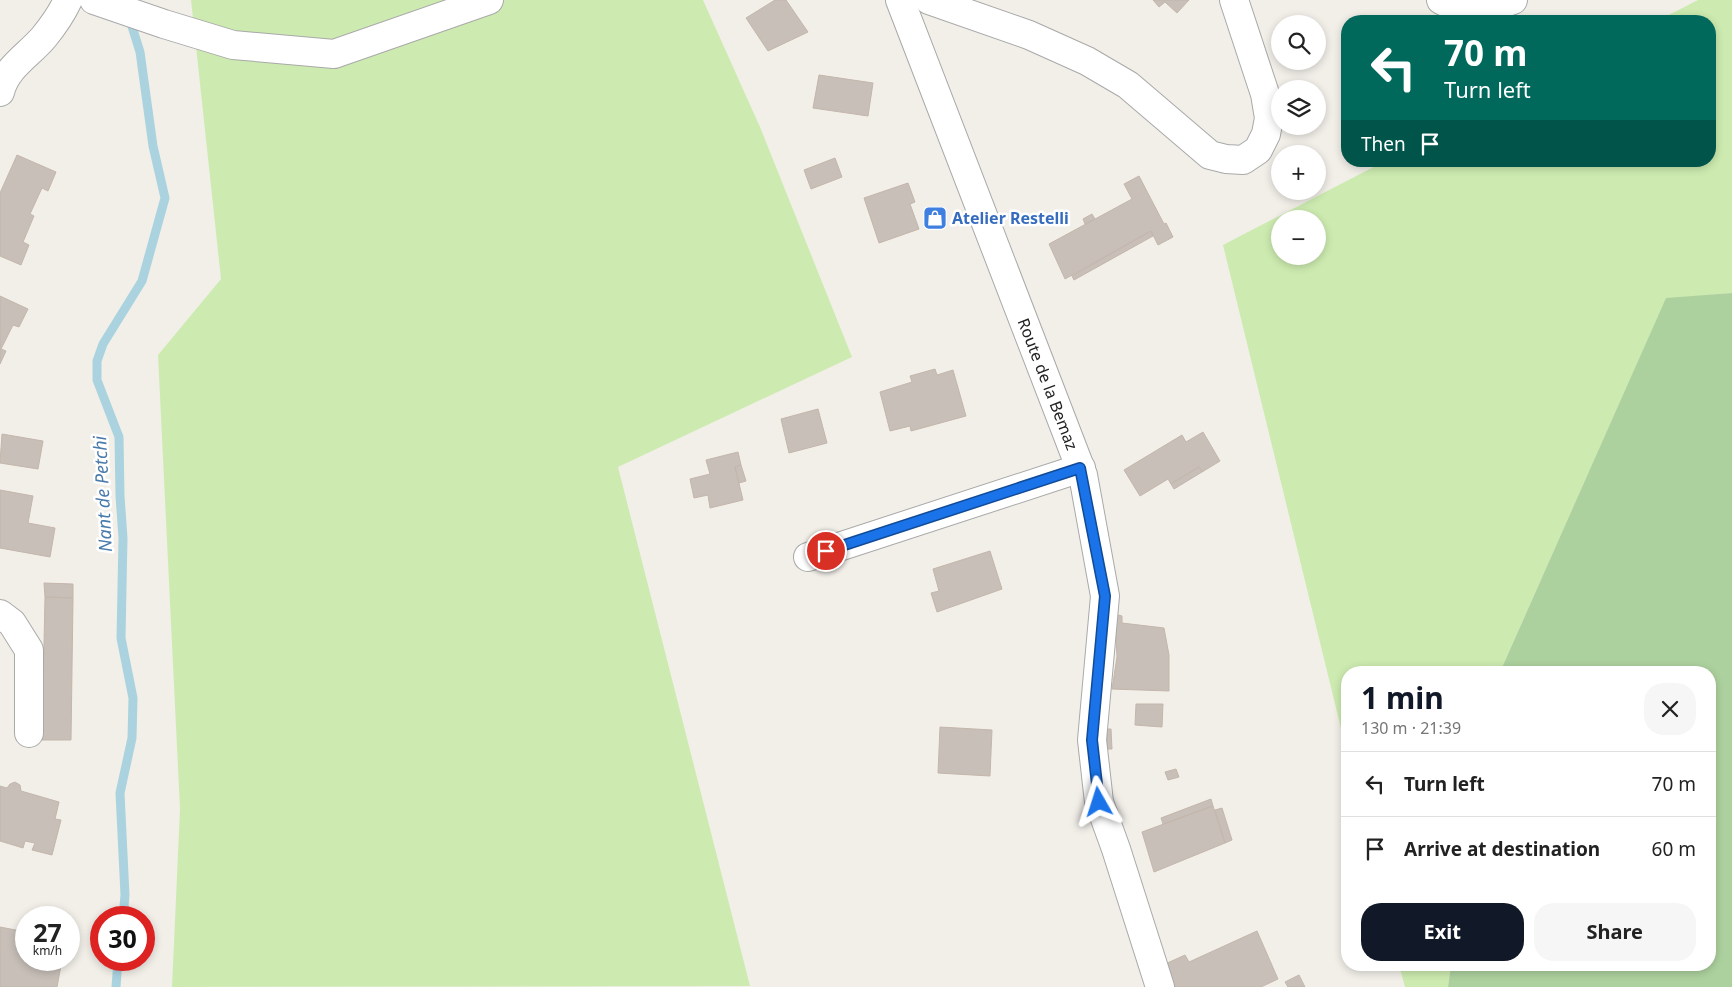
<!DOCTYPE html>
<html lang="en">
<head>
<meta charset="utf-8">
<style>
  body { margin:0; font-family:"Noto Sans",sans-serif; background:#f6f6f6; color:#222; height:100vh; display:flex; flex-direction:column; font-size:19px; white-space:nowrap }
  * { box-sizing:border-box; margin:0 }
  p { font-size:16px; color:#767676 }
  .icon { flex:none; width:28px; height:28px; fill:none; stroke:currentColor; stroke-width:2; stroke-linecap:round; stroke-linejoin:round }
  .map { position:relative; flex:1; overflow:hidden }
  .sheet { position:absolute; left:1341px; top:666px; width:375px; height:305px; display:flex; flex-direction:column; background:#fff; border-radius:20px; box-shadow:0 2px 8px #0003 }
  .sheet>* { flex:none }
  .top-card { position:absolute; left:1341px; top:15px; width:375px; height:152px; border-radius:20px; box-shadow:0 2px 8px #0003; background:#00695c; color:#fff; overflow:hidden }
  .buttons { position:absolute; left:1271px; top:15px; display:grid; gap:10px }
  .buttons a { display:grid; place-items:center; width:55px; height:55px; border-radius:50%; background:#fff; box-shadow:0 2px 8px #0003; font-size:25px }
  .speed { position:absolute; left:15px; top:906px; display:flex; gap:10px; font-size:25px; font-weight:700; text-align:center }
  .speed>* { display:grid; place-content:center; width:65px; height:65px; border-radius:50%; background:#fff; box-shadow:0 2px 8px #0003; line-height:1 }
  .speed small { font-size:12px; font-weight:400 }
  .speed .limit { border:8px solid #d22; background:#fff; color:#111 }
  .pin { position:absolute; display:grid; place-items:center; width:42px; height:42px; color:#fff; margin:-21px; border:2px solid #fff; border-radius:50%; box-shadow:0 1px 5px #0007 }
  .me { position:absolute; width:55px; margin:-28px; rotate:354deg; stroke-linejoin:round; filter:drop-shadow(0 0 4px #0008) }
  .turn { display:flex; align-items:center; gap:18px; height:105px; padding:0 20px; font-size:22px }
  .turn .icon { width:65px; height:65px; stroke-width:2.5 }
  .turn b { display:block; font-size:35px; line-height:42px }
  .then { display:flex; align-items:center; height:48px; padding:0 20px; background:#0003; gap:10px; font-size:19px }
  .round { display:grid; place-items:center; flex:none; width:52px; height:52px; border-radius:20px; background:#f6f6f6 }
  .head { display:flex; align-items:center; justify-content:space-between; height:85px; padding:0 20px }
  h1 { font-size:30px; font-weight:700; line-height:38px; color:#111827 }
  .cta { display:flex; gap:10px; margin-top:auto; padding:10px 20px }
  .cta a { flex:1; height:58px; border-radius:20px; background:#111827; color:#fff; font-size:20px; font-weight:700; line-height:58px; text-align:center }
  .cta a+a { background:#f6f6f6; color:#222 }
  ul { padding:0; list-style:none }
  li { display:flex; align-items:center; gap:15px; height:65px; padding:0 20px; border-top:1px solid #e0e0e0 }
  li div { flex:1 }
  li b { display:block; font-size:19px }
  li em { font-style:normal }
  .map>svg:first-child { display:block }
  .grass { fill:#cdebb0; fill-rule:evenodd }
  .forest { fill:#add19e }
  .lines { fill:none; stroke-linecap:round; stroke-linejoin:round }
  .stream { stroke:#aad3df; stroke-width:9 }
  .building { fill:#c7bfb8; stroke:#c4b6ab }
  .minor-casing { stroke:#a9a9a9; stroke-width:30 }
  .minor { stroke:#fff; stroke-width:28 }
  .route-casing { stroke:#114b97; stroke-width:12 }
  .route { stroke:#1a73e8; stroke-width:9 }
  .labels { text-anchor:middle; stroke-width:5; stroke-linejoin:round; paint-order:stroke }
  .shop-label { font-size:16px; font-weight:bold; fill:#366cbe; stroke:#fff; text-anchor:start }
  .street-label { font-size:16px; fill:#222; stroke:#fff }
  .water-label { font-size:18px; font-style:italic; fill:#4a7aab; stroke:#fff }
</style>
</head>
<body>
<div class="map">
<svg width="1732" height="987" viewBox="0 0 1732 987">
  <rect width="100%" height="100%" fill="#f2efe9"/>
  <g class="grass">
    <path d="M191 0H703L760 127 852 357 618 467 750 986 172 987 180 809 158 355 221 279Z"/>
    <path d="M1698 0H1732V293L1666 299 1500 672H1348L1347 753 1223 245 1385 161H1710V21H1657ZM1280 219H1318V256H1280Z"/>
    <path d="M1399 965H1451L1448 987H1405Z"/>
  </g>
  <path class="forest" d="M1732 293V987H1448L1451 965H1710V672H1500L1666 298Z"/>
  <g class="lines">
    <g class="stream">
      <path d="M123 918 125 895 120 793 132 738 133 698 121 638 123 538 120 496 119 437 97 380V361L103 344 142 281 165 198 153 146 140 52 129 17"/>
      <path d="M116 987 118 960"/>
    </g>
  </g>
  <g class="building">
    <path d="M775 0H786L808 32 768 51 746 18Z"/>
    <path d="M1153 0H1189L1177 13 1165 2 1159 7Z"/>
    <path d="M819 75 873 83 868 116 813 108Z"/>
    <path d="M17 155 56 172 48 191 42 188 30 214 34 216 23 242 29 245 21 265 0 256V193Z"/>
    <path d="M835 158 842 177 811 189 804 170Z"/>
    <path d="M1139 176 1164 224 1166 223 1173 237 1158 245 1151 231 1065 279 1049 244 1132 199 1124 184Z"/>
    <path d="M908 183 915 202 910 204 919 229 879 243 864 198Z"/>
    <path d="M1092 214 1095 219 1085 224 1083 219Z"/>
    <path d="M1151 231 1153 236 1074 280 1072 276Z"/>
    <path d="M0 296 28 309 19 327 13 325 1 349 6 351 0 364Z"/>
    <path d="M935 369 937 375 953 370 966 416 911 431 910 426 890 431 880 392 912 382 910 376Z"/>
    <path d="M818 409 827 443 789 453 781 419Z"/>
    <path d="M1203 432 1220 461 1202 472 1199 467 1171 484 1168 479 1140 496 1124 470 1182 435 1186 442Z"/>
    <path d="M2 434 43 441 38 469 0 463Z"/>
    <path d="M738 452 741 465 735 467 743 500 710 508 708 495 694 498 690 479 710 474 706 460Z"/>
    <path d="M741 465 746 481 739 483 735 467Z"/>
    <path d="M1199 467 1202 472 1174 489 1171 484Z"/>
    <path d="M0 490 33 496 28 523 55 528 50 557 0 548Z"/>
    <path d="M990 551 1002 589 937 612 931 593 939 591 933 569Z"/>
    <path d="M44 583 73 584V598L45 597Z"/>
    <path d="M45 597 73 598 71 740H42Z"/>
    <path d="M1115 614 1122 616V623L1164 628 1169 655V691L1112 689 1117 657Z"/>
    <path d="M1136 704H1163L1162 727 1135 725Z"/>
    <path d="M940 727 992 730 990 776 938 773Z"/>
    <path d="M1107 729H1111L1112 749H1107Z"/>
    <path d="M1176 769 1179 777 1168 780 1165 772Z"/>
    <path d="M15 782 20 785 21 791 59 802 55 819 61 820 52 855 32 850 35 843 25 841 23 848 0 841V786L7 788 10 784Z"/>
    <path d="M1211 799 1213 806 1163 824 1161 818Z"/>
    <path d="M1213 806 1225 843 1154 872 1142 832Z"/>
    <path d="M1222 808 1232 840 1225 843 1215 810Z"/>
    <path d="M0 927 26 932V960H62L57 987H0Z"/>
    <path d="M1257 931 1278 979 1261 987H1171L1163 965 1185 955 1189 962Z"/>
    <path d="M1299 975 1305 987H1288L1285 982Z"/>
  </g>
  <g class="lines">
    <g class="minor-casing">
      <g id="minor">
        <path d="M94 0 164 24 233 45 334 54 489 0"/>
        <path d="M900 0 1083 475 1105 596 1092 740 1099 802 1116 849 1160 987"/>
        <path d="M929 0 1029 35 1087 61 1128 85 1210 155 1226 159 1243 160 1258 150 1266 134 1269 118 1265 94 1234 0"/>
        <path d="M1441 0 1453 6 1484 10 1513 0"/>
        <path d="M0 92C6 67 29 55 44 37 53 26 62 13 68 0"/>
        <path d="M808 557 1081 468"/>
        <path d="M0 614 12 623 29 650V733"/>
      </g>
    </g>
    <use href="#minor" class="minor"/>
  </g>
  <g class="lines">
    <g class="route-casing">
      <path id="route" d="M826 551 1080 468 1105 596 1092 740 1099 802"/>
    </g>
    <use href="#route" class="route"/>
  </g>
  <defs>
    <g id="shop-square" transform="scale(1.25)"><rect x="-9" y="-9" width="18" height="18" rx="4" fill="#3f7fe0" stroke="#fff"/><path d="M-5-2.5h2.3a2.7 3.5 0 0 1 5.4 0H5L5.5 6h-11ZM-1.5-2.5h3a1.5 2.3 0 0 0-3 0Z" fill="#fff"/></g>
  </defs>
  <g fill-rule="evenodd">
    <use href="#shop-square" x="935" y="218"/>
  </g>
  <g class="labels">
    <g class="shop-label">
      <text x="952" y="224">Atelier Restelli</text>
    </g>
    <g class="street-label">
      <text transform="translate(1048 384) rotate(69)" y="6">Route de la Bemaz</text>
    </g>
    <g class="water-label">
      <text transform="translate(103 494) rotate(-93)" y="6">Nant de Petchi</text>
    </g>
  </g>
</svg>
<div class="buttons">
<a><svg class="icon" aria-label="search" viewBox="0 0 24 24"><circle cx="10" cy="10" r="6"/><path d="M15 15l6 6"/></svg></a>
<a><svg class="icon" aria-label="layers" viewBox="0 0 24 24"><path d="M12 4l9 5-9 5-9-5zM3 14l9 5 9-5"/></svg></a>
<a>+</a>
<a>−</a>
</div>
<div class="speed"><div>27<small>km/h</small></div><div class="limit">30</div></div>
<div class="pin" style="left:826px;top:551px;background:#d93025"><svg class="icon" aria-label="arrive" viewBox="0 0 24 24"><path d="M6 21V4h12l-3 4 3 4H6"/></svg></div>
<svg class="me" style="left:1099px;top:802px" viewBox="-20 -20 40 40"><path d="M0-17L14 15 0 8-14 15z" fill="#1a73e8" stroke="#fff" stroke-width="4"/></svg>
<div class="top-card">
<div class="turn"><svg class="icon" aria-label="left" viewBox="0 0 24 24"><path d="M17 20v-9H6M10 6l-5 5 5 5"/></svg><div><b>70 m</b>Turn left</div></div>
<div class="then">Then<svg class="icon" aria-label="arrive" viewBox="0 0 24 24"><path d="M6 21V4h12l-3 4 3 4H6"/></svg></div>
</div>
<section class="sheet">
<div class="head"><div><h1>1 min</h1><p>130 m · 21:39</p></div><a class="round"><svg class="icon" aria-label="close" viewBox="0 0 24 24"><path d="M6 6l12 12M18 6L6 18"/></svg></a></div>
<ul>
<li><svg class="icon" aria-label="left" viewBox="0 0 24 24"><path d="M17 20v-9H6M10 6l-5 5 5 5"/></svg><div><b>Turn left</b></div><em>70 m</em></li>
<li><svg class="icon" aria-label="arrive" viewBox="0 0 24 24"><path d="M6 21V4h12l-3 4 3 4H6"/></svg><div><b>Arrive at destination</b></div><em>60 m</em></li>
</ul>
<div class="cta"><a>Exit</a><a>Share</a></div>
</section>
</div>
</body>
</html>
